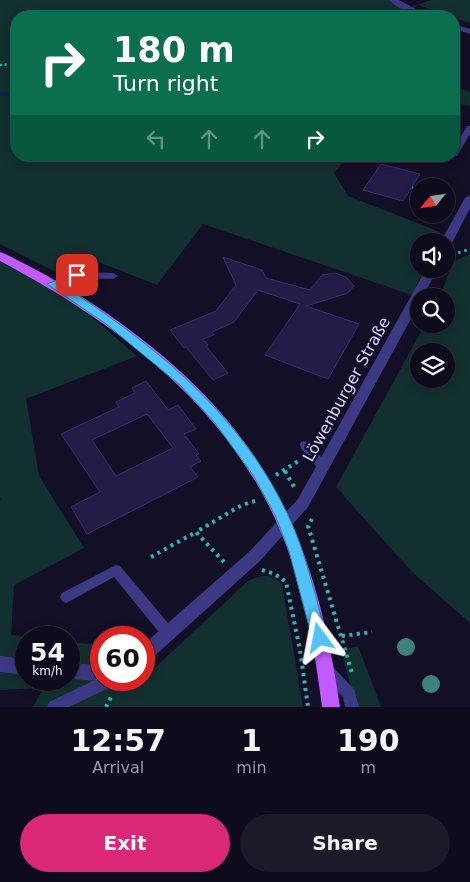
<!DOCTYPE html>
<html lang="en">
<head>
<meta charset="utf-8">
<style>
  body { margin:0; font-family:"DejaVu Sans",sans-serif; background:#1c1929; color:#f1f3f6; height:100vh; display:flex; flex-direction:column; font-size:19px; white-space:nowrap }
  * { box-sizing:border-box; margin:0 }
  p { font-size:16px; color:#9b9ba3 }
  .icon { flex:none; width:28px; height:28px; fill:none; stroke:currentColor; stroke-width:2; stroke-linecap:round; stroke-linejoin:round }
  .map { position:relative; height:707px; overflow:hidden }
  .details { display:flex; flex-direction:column; background:#0e0b1c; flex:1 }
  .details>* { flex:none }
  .top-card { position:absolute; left:10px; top:10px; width:450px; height:152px; border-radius:20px; box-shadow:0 2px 12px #0003,0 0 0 1px #2e2b3b; background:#0b6e4f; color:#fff; overflow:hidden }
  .needle { width:32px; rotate:241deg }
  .buttons { position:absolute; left:410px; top:178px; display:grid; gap:10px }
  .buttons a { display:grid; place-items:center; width:45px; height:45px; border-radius:50%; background:#0e0b1c; box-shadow:0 2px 12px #0003,0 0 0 1px #2e2b3b; font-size:25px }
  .speed { position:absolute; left:15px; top:626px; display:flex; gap:10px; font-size:25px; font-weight:700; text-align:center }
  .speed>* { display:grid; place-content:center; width:65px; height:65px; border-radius:50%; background:#0e0b1c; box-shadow:0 2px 12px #0003,0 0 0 1px #2e2b3b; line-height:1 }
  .speed small { font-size:12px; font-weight:400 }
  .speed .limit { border:8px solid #d22; background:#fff; color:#111 }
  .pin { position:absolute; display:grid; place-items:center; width:42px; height:42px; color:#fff; margin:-21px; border-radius:10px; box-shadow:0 2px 8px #0006 }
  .me { position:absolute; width:55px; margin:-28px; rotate:347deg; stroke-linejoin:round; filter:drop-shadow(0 0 4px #0008) }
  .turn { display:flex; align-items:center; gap:18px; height:105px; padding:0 20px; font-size:22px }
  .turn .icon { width:65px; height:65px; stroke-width:2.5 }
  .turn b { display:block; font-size:35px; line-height:42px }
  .lanes { display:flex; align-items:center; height:48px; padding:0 20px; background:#0003; justify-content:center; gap:25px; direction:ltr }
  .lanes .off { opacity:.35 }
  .eta { display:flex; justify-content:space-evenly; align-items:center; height:85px; text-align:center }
  .eta b { font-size:30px; font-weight:600; line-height:35px }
  .primary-button { display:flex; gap:10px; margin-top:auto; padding:10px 20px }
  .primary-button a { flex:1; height:58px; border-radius:30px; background:#db2777; color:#fff; font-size:20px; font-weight:600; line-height:58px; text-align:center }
  .primary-button a+a { background:#1c1929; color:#f1f3f6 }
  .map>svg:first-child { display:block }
  .green { fill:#12302f; fill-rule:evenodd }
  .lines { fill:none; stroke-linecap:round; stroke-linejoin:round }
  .stream { stroke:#0c2248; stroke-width:4 }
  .building { fill:#241b47; stroke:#3b2d73; fill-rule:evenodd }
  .path-far2 { stroke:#2fb8b0; stroke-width:2.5; stroke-dasharray:2 2.5; stroke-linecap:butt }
  .path-far1 { stroke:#2fb8b0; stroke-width:3; stroke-dasharray:2.5 4; stroke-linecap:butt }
  .path { stroke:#2fb8b0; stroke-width:4; stroke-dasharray:3 4.5; stroke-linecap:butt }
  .service { fill:#3d3a85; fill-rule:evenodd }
  .minor { fill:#3d3a85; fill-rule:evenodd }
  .primary { fill:#c25bff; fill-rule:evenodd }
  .tree { fill:#3d827b }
  .route { fill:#4fc3f7; stroke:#337fa1 }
  .labels { text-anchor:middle; stroke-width:5; stroke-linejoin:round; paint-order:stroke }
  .street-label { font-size:16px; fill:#d9d4ff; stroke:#130f26 }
</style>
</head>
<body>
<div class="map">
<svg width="470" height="707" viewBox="0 0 470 707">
  <rect width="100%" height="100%" fill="#130f26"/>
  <g class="green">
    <path d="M0 0H390L415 16H16V156H373L345 160 334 173 348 196 440 232 436 241H419V269H424L412 295 203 224 157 285 96 261 78 283 0 244Z"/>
    <path d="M431 0H470V23L418 5 412 9 408 8Z"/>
    <path d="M454 86 470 92V106L456 103 454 106Z"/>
    <path d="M470 254V623L412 572 336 487 425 324H446V296H440L453 262ZM419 351H446V379H419Z"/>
    <path d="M0 261 64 293 137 356 26 399 39 476 84 548 14 585 11 635 28 637 26 680H69V642L101 645V680H144V673L146 676 248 581C262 575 270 573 282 584L303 707H33L43 688 0 690V501L2 499 0 498Z"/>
    <path d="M358 646 381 707H356L341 650Z"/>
  </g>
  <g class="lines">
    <path class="stream" d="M0 94H16"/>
  </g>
  <g class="building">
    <path d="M381 164 420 174 403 201 363 190Z"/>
    <path d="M223 257 262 270 266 278 310 290 322 275 335 273 346 277 354 286 348 293 306 306 359 324 328 379 265 355 300 304 258 290 234 322 212 332 214 335 203 339 208 345 206 346 228 373 213 380 186 347 184 348 170 330 216 311 236 285Z"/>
    <path d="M146 381 168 410 178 405 196 429 184 434 199 454 196 455 201 461 190 467 198 477 87 534 71 507 100 492 61 434 119 407 116 402 135 393 132 388ZM147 414 173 448 116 476 92 440Z"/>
  </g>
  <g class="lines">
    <path class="path-far2" d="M0 65 16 64"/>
    <g class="path-far1">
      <path d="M412 188 419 190"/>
      <path d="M446 198 455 201"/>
      <path d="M452 255 470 249"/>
      <path d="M446 264 451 256"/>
    </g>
    <g class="path">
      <path d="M285 471 294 487"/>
      <path d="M276 475 300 460"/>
      <path d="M312 519 308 526 352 673"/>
      <path d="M151 557 196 532"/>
      <path d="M224 562 196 532 242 505 255 501"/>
      <path d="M262 570 275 574 286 582 300 650 308 707"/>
      <path d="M342 636 372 632"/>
      <path d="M106 707 111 697"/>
    </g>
    <g class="service">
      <path d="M467 126H470V134L457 156H454V148Z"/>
      <path d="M77 272 113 273 118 276 113 279 78 278 52 287 47 284 49 282Z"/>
      <path d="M305 441 309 442 327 464 329 467 327 470 323 472 319 470 301 448 300 445 301 442Z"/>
      <path d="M116 565 120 566 173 629 174 633 173 637 168 639 163 637 114 577 70 601 66 603 62 601 60 597 62 593Z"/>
      <path d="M326 664 331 665 354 689 359 707H345L343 697 321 675 319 670 321 665Z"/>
      <path d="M101 677V680H117L115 685 69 707H47L49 702Z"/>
    </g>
    <g class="minor">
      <path d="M389 0H399L429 16C414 17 400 10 389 0Z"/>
      <path d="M454 24 470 29V34L454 29Z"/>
      <path d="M470 195V208L452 243 446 246V241H441L465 198Z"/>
      <path d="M426 269H438L423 296H419V304L308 507 260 561 150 660 144 662V644L250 551 298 499Z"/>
      <path d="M0 656 26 659V675L0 672Z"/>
      <path d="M69 663 101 665V680H104L101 681 69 679Z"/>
    </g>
    <path class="primary" d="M0 252C9 255 18 261 27 265 54 279 80 295 105 312 257 417 314 526 340 707H322C315 652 306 597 286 545 236 412 121 325 0 261Z"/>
  </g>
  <g class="tree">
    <circle cx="406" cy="647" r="9"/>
    <circle cx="431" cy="684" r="9"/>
  </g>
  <path class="route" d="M77 272 80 273V278L61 284C152 343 239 412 287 513 306 552 315 596 327 638L325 643 320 645 315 643 312 638 289 551 275 515 253 475 215 423 180 385 106 324 47 284Z"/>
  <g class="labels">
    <g class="street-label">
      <text transform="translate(346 389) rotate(-61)" y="6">Löwenburger Straße</text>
    </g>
  </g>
</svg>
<div class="buttons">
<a><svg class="needle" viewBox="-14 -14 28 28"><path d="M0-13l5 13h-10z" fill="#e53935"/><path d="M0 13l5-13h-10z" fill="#9b9ba3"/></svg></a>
<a><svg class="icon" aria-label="sound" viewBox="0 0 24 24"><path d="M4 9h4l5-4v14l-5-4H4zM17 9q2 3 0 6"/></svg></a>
<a><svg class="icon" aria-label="search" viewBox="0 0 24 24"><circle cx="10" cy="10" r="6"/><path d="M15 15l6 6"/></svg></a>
<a><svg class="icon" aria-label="layers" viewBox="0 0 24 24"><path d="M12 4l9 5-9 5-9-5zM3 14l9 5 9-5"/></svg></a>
</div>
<div class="speed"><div>54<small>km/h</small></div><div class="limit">60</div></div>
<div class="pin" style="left:77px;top:275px;background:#d93025"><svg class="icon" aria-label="arrive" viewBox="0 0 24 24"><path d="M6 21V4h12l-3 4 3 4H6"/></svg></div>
<svg class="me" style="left:320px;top:638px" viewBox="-20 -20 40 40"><path d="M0-17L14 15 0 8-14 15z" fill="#4fc3f7" stroke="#fff" stroke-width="4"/></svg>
<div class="top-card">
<div class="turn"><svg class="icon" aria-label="right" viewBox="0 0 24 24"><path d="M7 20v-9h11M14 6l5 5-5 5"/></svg><div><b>180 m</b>Turn right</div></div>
<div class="lanes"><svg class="icon off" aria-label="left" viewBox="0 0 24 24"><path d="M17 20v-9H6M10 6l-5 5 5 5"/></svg><svg class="icon off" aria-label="ahead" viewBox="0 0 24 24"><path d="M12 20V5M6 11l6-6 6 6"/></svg><svg class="icon off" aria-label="ahead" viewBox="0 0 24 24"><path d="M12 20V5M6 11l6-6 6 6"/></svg><svg class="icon" aria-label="right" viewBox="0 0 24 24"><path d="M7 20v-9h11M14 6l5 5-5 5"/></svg></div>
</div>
</div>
<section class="details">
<div class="eta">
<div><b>12:57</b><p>Arrival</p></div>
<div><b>1</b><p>min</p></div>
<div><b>190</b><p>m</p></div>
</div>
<div class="primary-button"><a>Exit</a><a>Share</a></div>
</section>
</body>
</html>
